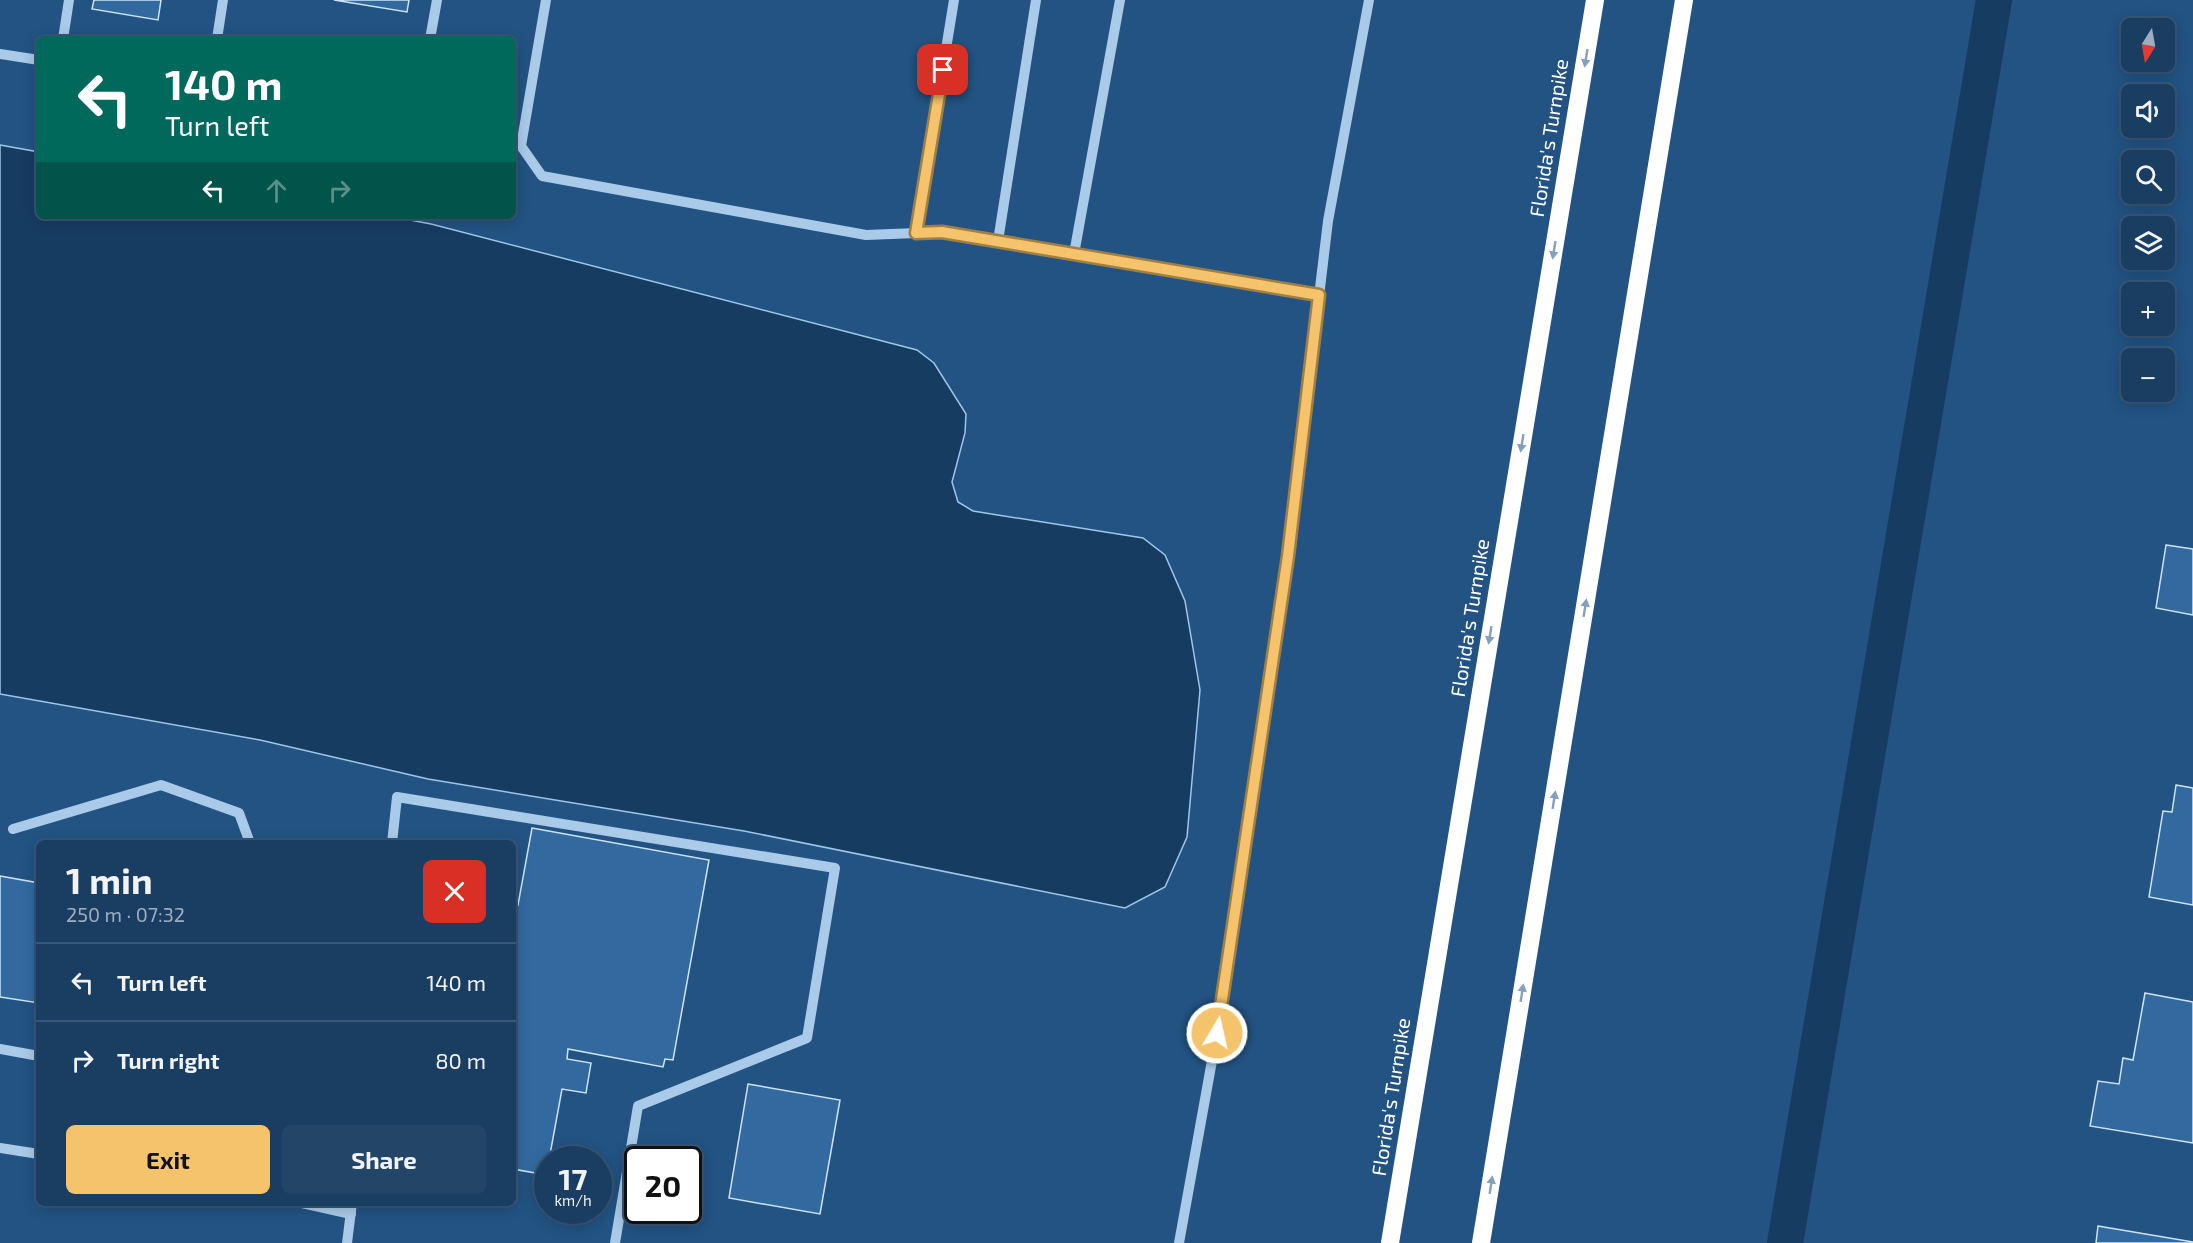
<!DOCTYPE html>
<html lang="en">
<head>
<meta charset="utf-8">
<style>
  body { margin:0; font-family:"Exo 2",sans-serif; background:#234568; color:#f1f3f6; height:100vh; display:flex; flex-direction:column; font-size:22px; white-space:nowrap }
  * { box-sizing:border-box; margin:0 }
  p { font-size:20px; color:#9faebe }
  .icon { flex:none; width:33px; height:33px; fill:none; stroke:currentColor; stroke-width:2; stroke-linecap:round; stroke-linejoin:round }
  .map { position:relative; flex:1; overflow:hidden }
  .sheet { position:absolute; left:36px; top:840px; width:480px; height:366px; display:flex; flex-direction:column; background:#1a3e62; border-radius:9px; box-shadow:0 3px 15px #0003,0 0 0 2px #385777 }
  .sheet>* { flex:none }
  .guide { position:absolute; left:36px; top:36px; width:480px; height:183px; border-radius:9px; box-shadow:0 3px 15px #0003,0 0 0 2px #385777; background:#00695c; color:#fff; overflow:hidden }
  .needle { width:39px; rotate:191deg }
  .controls { position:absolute; left:2121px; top:18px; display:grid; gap:12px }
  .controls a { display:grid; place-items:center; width:54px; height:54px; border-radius:9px; background:#1a3e62; box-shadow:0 3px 15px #0003,0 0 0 2px #385777; font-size:30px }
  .speed { position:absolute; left:534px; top:1146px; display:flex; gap:12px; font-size:30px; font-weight:700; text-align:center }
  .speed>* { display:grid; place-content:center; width:78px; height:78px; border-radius:50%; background:#1a3e62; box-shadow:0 3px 15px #0003,0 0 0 2px #385777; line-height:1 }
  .speed small { font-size:15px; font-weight:400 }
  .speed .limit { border:3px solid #111; border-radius:9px; background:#fff; color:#111 }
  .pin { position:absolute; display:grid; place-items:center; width:51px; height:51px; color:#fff; margin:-26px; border-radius:12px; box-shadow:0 3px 9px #0006 }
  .me { position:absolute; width:66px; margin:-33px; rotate:9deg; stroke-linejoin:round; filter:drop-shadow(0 0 4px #0008) }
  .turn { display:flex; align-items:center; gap:21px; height:126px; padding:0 30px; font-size:27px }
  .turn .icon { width:78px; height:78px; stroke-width:2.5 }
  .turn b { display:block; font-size:42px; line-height:51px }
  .lanes { display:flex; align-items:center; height:57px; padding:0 30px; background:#0003; justify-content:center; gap:30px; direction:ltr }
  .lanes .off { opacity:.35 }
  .round { display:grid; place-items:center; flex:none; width:63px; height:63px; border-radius:9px; background:#234568 }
  .headline { display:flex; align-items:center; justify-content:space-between; height:102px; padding:0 30px }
  h1 { font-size:36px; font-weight:700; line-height:45px }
  .action { display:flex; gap:12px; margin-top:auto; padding:12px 30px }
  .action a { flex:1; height:69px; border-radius:9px; background:#f4c36b; color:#111; font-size:24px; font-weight:700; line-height:69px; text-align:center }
  .action a+a { background:#234568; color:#f1f3f6 }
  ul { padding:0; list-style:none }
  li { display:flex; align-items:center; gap:18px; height:78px; padding:0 30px; border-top:2px solid #385777 }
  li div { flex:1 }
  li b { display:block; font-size:22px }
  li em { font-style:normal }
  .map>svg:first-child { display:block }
  .water { fill:#173c62; stroke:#9dc6e9; stroke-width:1.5 }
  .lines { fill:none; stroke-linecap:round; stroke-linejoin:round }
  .canal { stroke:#173c62; stroke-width:36 }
  .building { fill:#326aa0; stroke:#cde3f6; stroke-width:1.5 }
  .minor { stroke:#a9cae8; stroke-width:10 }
  .highway { stroke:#fff; stroke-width:18 }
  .oneway { fill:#85a0ba }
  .route-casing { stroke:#9f7f46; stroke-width:15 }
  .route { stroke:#f4c36b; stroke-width:10 }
  .labels { text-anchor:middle; stroke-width:6; stroke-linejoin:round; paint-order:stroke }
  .street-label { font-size:20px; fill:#fff; stroke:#225382 }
</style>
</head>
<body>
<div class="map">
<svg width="2193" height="1243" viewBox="0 0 2193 1243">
  <rect width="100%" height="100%" fill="#225382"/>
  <path class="water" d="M0 145 39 152V216H389L431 224 917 350 934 363 966 414 965 433 952 482 958 502 973 511 1143 538 1165 555 1185 601 1200 690 1187 837 1165 887 1125 908 744 831 428 779 260 740 0 694Z"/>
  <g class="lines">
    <path class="canal" d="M1785 1243 1994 0"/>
  </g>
  <g class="building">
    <path d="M94 0H161L158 20 92 9Z"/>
    <path d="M334 0H409L407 12Z"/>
    <path d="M2166 545 2193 549V615L2156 608Z"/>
    <path d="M2176 785 2193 788V905L2149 897 2163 811 2172 812Z"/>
    <path d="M532 828 709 860 673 1060 665 1059 663 1067 568 1049 567 1059 591 1063 586 1093 562 1089 549 1160H548L547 1175 513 1169V904L518 905Z"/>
    <path d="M0 876 39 883V1003L0 997Z"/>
    <path d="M2145 993 2193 1002V1143L2090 1126 2098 1081 2119 1084 2123 1058 2133 1060Z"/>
    <path d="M748 1084 840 1100 820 1214 729 1198Z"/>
    <path d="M2098 1226 2193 1242V1243H2096Z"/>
  </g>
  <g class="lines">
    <g class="minor">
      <path d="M546 0 521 146 542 176 866 235 942 232 1319 295"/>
      <path d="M63 39 69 0"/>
      <path d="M217 39 223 0"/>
      <path d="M430 39 437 0"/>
      <path d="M0 54 39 60"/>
      <path d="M916 233 954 0"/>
      <path d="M998 241 1036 0"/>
      <path d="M1074 254 1120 0"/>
      <path d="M13 829 161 785 239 813 250 843"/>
      <path d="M392 843 397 797 835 868 807 1038 638 1106 615 1243"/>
      <path d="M0 1049 39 1056"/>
      <path d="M0 1148 39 1154"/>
      <path d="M302 1203 351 1214"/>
      <path d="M347 1243 352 1203"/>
      <path d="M1179 1243 1217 1033 1288 556 1328 221 1369 0"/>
    </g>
    <g class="highway">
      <path d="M1390 1243 1595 0"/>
      <path d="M1481 1243 1684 0"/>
    </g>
  </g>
  <defs><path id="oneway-solid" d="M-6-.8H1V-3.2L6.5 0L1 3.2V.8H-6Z" transform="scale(1.5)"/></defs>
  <g class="oneway">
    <use href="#oneway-solid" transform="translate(1586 58) rotate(99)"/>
    <use href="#oneway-solid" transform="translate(1554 250) rotate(99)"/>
    <use href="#oneway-solid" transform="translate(1522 443) rotate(99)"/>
    <use href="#oneway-solid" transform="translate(1585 608) rotate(-81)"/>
    <use href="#oneway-solid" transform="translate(1490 635) rotate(99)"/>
    <use href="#oneway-solid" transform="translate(1554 800) rotate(-81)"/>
    <use href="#oneway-solid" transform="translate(1522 993) rotate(-81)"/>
    <use href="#oneway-solid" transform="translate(1491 1185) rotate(-81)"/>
  </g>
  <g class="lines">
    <g class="route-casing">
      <path id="route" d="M943 70 916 233 942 232 1319 295 1288 556 1217 1033"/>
    </g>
    <use href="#route" class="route"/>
  </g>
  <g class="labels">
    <g class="street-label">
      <text transform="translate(1549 138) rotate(-81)" y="7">Florida's Turnpike</text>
      <text transform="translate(1470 618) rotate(-81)" y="7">Florida's Turnpike</text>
      <text transform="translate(1391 1097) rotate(-81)" y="7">Florida's Turnpike</text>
    </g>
  </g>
</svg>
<div class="controls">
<a><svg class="needle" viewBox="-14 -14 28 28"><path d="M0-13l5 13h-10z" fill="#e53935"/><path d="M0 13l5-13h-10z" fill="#9faebe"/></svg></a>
<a><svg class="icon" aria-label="sound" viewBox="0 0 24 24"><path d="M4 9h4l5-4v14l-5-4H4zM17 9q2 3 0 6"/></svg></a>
<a><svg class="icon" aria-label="search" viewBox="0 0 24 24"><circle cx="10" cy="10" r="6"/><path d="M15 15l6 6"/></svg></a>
<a><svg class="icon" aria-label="layers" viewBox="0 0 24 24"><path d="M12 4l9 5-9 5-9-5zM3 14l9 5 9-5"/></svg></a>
<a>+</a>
<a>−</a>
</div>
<div class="speed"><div>17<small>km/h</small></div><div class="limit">20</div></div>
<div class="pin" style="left:943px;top:70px;background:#d93025"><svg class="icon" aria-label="arrive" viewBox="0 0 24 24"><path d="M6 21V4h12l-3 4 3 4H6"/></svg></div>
<svg class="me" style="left:1217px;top:1033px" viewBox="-20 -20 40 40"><circle r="17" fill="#f4c36b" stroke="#fff" stroke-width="3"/><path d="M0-11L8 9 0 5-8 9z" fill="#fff"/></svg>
<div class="guide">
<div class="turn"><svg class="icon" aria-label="left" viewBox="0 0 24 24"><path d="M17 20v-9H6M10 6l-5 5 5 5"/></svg><div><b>140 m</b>Turn left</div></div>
<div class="lanes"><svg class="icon" aria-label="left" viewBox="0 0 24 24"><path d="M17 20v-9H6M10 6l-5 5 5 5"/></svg><svg class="icon off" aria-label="ahead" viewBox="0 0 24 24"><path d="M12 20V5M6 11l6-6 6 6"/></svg><svg class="icon off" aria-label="right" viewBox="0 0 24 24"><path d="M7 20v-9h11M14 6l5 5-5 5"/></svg></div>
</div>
<section class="sheet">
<div class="headline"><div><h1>1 min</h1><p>250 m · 07:32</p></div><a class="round" style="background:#d93025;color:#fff"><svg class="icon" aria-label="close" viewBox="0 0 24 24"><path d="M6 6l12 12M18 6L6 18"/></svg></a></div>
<ul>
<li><svg class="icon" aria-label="left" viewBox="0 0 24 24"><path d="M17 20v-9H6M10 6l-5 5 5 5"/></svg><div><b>Turn left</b></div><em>140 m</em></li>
<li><svg class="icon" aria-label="right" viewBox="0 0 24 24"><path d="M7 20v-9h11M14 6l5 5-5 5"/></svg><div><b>Turn right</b></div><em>80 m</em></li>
</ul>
<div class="action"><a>Exit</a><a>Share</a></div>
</section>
</div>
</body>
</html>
